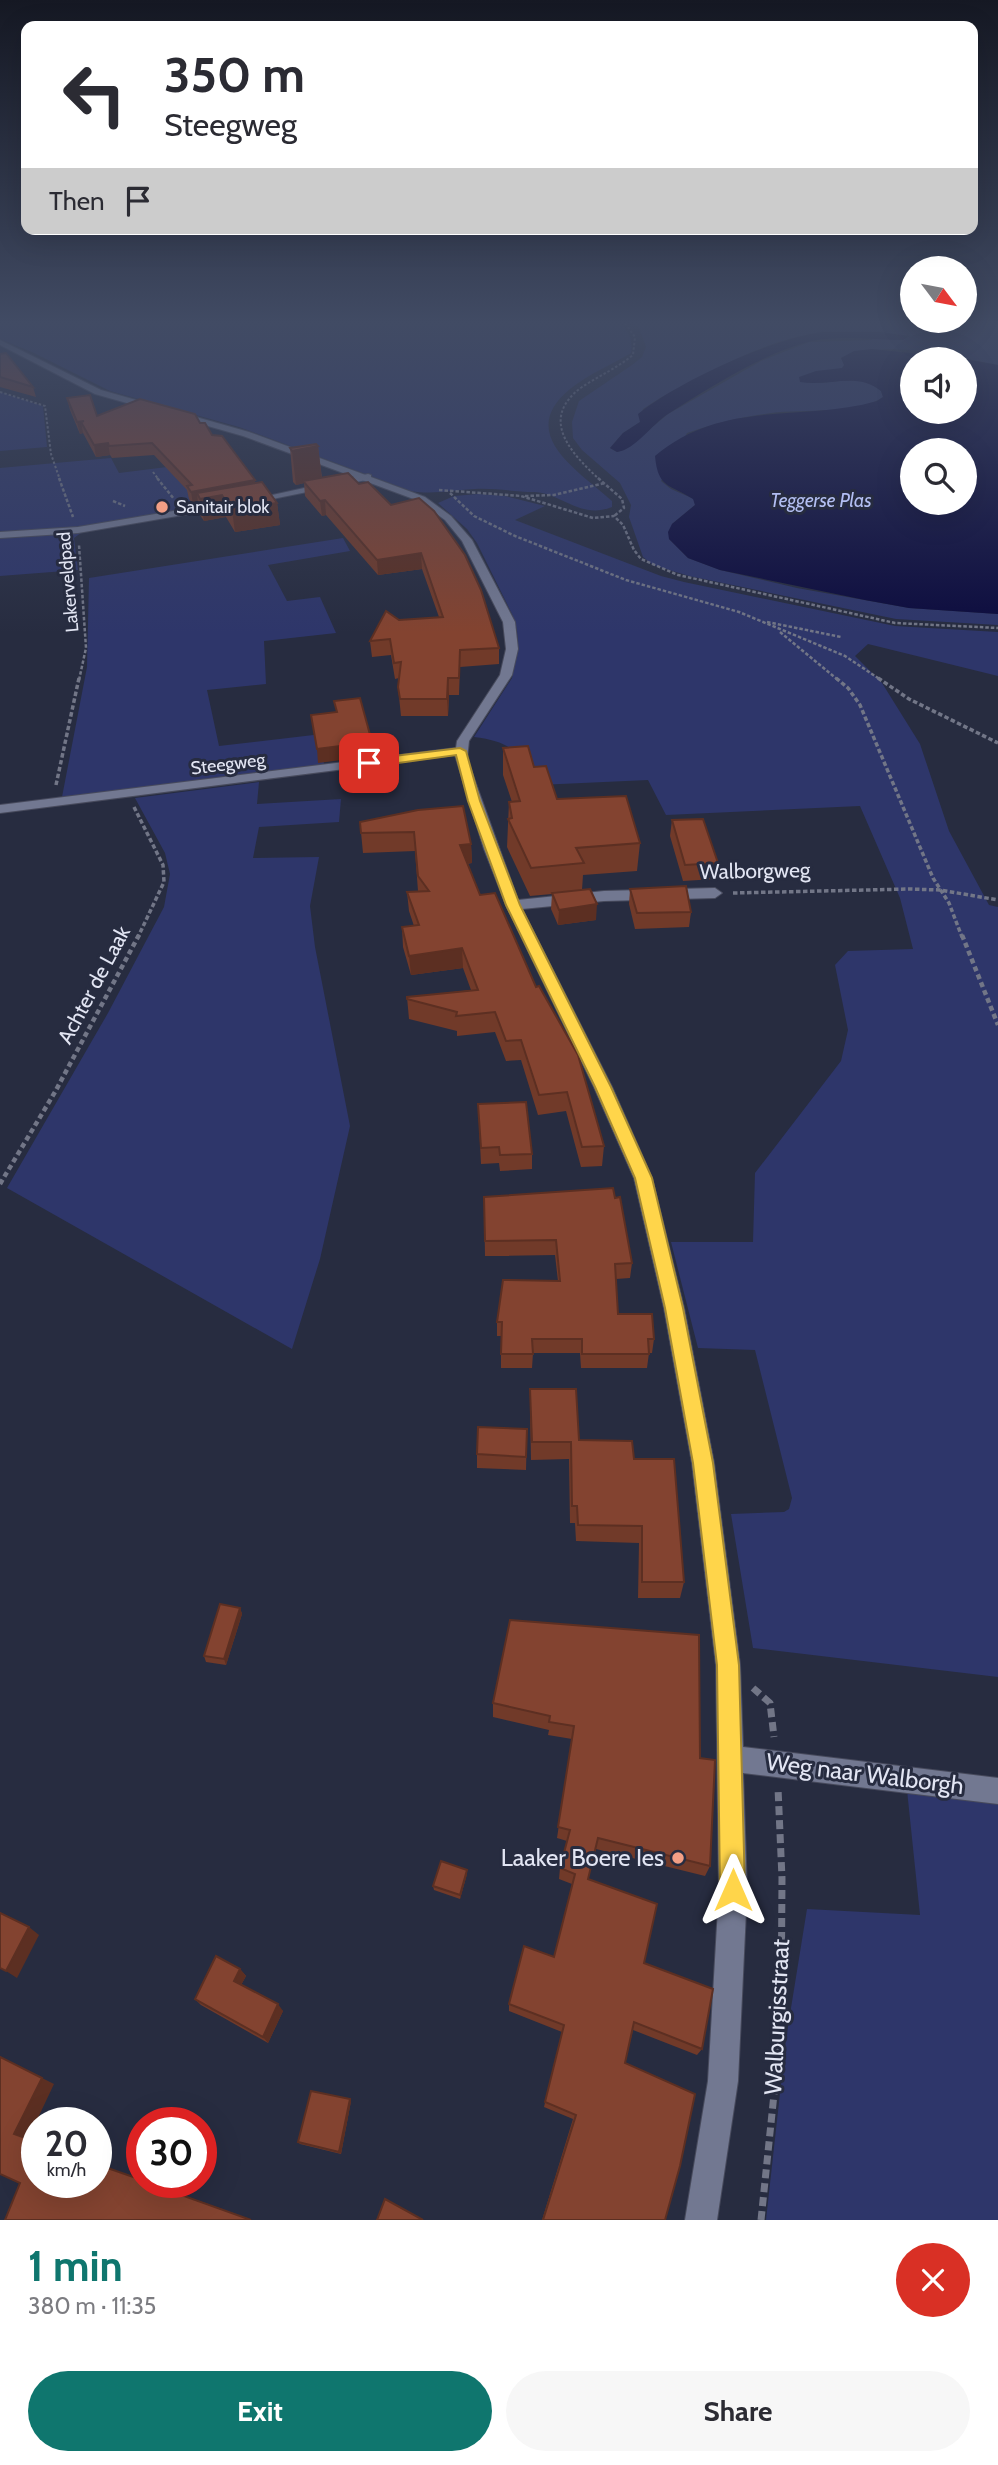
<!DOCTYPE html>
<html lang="en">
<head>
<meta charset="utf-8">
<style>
  body { margin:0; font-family:Cabin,sans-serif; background:#f7f7f7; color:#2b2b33; height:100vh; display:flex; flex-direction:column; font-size:26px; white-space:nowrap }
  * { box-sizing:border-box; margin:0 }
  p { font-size:23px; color:#7c7c81 }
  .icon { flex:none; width:38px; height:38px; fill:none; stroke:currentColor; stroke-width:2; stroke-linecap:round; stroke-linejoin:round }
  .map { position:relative; height:2220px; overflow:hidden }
  .drawer { display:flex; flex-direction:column; background:#fff; flex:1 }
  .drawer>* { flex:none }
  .hud { position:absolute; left:21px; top:21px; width:957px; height:214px; border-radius:14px; box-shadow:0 7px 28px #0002; background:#fff; color:#2b2b33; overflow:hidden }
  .needle { width:46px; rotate:122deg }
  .buttons { position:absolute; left:900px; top:256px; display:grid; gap:14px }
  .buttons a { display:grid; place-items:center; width:77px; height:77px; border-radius:50%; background:#fff; box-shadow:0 7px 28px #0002; font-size:35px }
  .speed { position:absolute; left:21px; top:2107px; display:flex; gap:14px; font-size:35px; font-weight:700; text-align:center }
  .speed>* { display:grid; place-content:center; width:91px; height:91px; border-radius:50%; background:#fff; box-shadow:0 7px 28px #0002; line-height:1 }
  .speed small { font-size:18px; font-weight:400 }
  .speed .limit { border:10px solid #d22; background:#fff; color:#111 }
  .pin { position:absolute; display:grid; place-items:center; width:60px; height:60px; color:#fff; margin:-30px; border-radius:14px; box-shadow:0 4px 10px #0006 }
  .me { position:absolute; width:77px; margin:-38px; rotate:0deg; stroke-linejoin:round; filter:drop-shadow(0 0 5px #0008) }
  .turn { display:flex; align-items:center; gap:24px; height:147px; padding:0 28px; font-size:32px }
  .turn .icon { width:91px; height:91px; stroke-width:2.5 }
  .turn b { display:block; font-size:49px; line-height:60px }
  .then { display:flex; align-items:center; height:66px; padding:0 28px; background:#0003; gap:14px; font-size:26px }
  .round { display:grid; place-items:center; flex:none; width:74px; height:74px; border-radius:37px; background:#f7f7f7 }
  .overview { display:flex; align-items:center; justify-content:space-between; height:119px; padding:0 28px }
  h1 { font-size:42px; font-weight:800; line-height:52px; color:#0f766e }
  .button { display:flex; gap:14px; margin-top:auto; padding:14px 28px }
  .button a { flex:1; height:80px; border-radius:42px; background:#0f766e; color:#fff; font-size:28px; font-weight:800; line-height:80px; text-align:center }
  .button a+a { background:#f7f7f7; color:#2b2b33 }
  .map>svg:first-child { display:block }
  .green { fill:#2e366a; fill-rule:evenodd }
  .water { fill:#0c0b3e; fill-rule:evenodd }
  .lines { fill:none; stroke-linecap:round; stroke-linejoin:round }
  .service-casing { stroke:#474a5c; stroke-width:2 }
  .minor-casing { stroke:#474a5c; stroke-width:2 }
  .path-far4 { stroke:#727687; stroke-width:2; stroke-dasharray:2.5 2; stroke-linecap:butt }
  .path-far3 { stroke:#727687; stroke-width:2.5; stroke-dasharray:3.5 2; stroke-linecap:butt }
  .path-far2 { stroke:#727687; stroke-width:3.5; stroke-dasharray:4.5 2.5; stroke-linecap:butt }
  .path-far1 { stroke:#727687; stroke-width:4.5; stroke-dasharray:5 3.5; stroke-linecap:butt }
  .path { stroke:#727687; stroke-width:7; stroke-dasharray:9 5; stroke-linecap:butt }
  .service { fill:#727891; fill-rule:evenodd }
  .minor { fill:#727891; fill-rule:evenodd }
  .wall { fill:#713a29 }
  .shaded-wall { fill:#5c2f22 }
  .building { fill:#834330; stroke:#5c2f22; stroke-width:2 }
  .route { fill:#ffd54a; stroke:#a68a30; stroke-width:2 }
  .poi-dot { fill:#f39f85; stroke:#272c40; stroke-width:2.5 }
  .labels { text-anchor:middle; stroke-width:6; stroke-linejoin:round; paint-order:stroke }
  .far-poi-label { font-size:18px; fill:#e2e5f3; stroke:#272c40; text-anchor:start }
  .far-street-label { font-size:18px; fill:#e2e5f3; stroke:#272c40 }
  .far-water-label { font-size:19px; font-style:italic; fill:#b2bef1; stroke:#272c40 }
  .street-label { font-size:21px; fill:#e2e5f3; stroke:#272c40 }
  .near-street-label { font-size:24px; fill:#e2e5f3; stroke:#272c40 }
  .near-poi-label { font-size:24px; fill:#e2e5f3; stroke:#272c40; text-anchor:end }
</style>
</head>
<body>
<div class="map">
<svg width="998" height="2220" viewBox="0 0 998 2220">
  <rect width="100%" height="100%" fill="#272c40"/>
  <g class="green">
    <path d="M0 322H618C629 331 633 338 631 353 611 365 587 375 570 389 515 434 579 471 612 501V507C580 520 560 492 534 492 515 492 495 488 475 489 454 490 432 495 411 491L239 427 110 391 32 352 0 339Z"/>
    <path d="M629 322H998V365C948 356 890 339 841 358L845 366 842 368 800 381C829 388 857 370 881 391L883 397C859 414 802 409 771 413 742 417 715 423 687 433L661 481 671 489 694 499 695 505 672 524 669 539 688 558 720 570 797 588 909 608 998 614V625L896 619 689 576 653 565 643 557 629 517 631 505 620 483 582 450 573 438 572 422 579 401 632 365 642 357 646 347 639 327ZM823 332H880L871 340 809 342 761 361 668 414 626 449 617 452 610 448 623 433 640 422 643 409 660 398C711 371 766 339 823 332Z"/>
    <path d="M0 392 43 406 47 447 0 451Z"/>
    <path d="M111 458 119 473 175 466 217 505 92 525 74 538 78 570 0 576V468Z"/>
    <path d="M478 494 505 496 545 506 515 520 661 576 684 582 895 626 998 632V676L868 644 855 656 882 683 920 744 949 831 989 905 998 907V1677L753 1648 731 1514 784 1512 789 1509 792 1498 755 1350 698 1348 671 1242H753L755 1173 841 1061 848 1030 835 965 848 951 913 949 900 898 860 806 666 815 648 780 538 785C519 752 513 742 474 737L512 678 518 646 517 631 512 614 477 543 467 529 438 503 454 496Z"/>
    <path d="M343 538 350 551 268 565 287 601 320 597 336 633 264 641 266 684 207 690 219 746 322 734 324 766 62 797 87 667 89 578Z"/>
    <path d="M259 782 257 804 341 799 339 822 259 827 253 858 319 857 310 906 315 947 350 1126 320 1259 292 1349 7 1188 108 1013 164 907 170 874 165 853 135 798Z"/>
    <path d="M907 1790 998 1802V2220H766L786 2039 807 1909 920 1915Z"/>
  </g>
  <g class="water">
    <path d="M823 332H880L910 336 903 340C874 340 840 335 812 341 767 351 707 389 668 414 652 424 635 450 617 452L610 448 623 433 640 422 638 414C677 382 773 338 823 332Z"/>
    <path d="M872 349 964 359H912V411H964V359L998 365V614L909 608 865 600 720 570 688 558 669 539 668 532 672 524 695 505 693 499C670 484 658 489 655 456 724 398 800 423 877 401L883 397 881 391C857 371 829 387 800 382L799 377 816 371 842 368 844 365 841 358 854 351ZM912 450H964V502H912Z"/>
  </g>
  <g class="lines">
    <g class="service-casing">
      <g id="service">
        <path d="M368 474 371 475V479L253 503 249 500Z"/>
        <path d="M221 503 224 504V508L78 533 0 538V532L78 527Z"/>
      </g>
    </g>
    <g class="minor-casing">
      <path id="minor" d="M0 340 101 390 249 432 425 497 451 516 472 540 515 622 518 649 512 675 469 741 467 759 518 900 604 891 715 888 722 893 715 898 604 901 522 909 612 1087 652 1178 684 1308 714 1463 740 1665 743 1747 998 1778V1804L743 1773 747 1890 738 2081 717 2220H685L708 2081 719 1890 716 1665 692 1463 664 1308 634 1178 594 1087 506 905 484 849 455 755 0 813V805L456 748 457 741 500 675 506 649 503 622 462 541 445 520 419 501 243 436 95 394 0 345Z"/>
    </g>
    <g class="path-far4">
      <path d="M0 392 45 406 51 454 60 480"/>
      <path d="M153 472 159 480"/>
      <path d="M600 480C571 453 538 419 582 387 599 376 617 368 633 355L635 337 624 322"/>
    </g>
    <g class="path-far3">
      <path d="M59 478 73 517"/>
      <path d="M157 478 174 499"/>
      <path d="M598 478 622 499 624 508 614 516"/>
      <path d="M439 490 521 496 593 518 614 516 623 525 634 550 641 559 678 575 895 623 998 628"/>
      <path d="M450 493 474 516 515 536 626 580 739 612 845 656 881 680"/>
      <path d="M525 496 554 495 605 483"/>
      <path d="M113 501 125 506"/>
      <path d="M767 622 841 637"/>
      <path d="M780 632 838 680"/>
      <path d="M79 680 86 648 79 545"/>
    </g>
    <g class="path-far2">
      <path d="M836 678 848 688 860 705 933 878 949 903 962 937"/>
      <path d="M878 678 909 699 998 743"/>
      <path d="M56 785 79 678"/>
      <path d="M134 807 163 865 164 882 138 937"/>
      <path d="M733 893 910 889 940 890 998 900"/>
    </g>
    <g class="path-far1">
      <path d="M962 935 998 1025"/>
      <path d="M0 1184 55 1092 139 935"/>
    </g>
    <g class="path">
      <path d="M753 1688 770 1703 774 1737"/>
      <path d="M761 2220 781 2026 782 1878 778 1788"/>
    </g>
    <use href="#service" class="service"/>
    <use href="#minor" class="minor"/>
  </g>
  <g class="wall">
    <path d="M0 354 33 387 36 397 0 387Z"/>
    <path d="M67 398 97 416 200 423 255 480V483L277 503 280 525 235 532 226 517 204 521 200 515 198 503 193 504 189 499 187 490 154 455 112 458 110 455 96 457 83 433 80 434 70 410Z"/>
    <path d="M318 446 322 478 359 484 368 482 499 648V664L460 667 459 695H449L448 716H401L398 687 399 678 395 679 391 655 372 657 370 641 399 620 439 617 422 569 378 575 326 515 322 516 305 496 304 483 296 485 293 482 290 448Z"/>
    <path d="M503 748 534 767 557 799 640 843 637 871 583 875 582 890 596 920 558 925 551 909 552 894 530 896 507 847 509 802H512L503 775Z"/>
    <path d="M418 810 471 844 472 863 467 864 480 895 604 1146 602 1166 581 1167 566 1111 538 1115 521 1060 506 1061 495 1032 457 1036V1031L409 1019 407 997 471 990 463 968 411 975 403 947 402 927 414 926 409 911 407 892 418 891 415 851 363 853 360 822Z"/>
    <path d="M672 820 718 863 715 879 683 881 670 836Z"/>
    <path d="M630 889 691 912 689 927 635 929 629 904Z"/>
    <path d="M478 1104 532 1154V1169L500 1171 499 1163 481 1164Z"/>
    <path d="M484 1197 632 1263 630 1278 616 1279 618 1314 654 1339 652 1353H649L647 1368H581L580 1353H533L532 1368H501V1336H497V1322L558 1281 555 1255 485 1256Z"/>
    <path d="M530 1389 579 1440 634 1459 684 1582 680 1598H638L639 1543 576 1541 575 1523H570L569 1459 531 1460 530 1407Z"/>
    <path d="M527 1429 526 1470 477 1468V1454Z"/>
    <path d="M240 1608 242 1614 226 1665 206 1662 204 1656Z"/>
    <path d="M510 1620 700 1758 710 1866 705 1876 596 1849 588 1879 702 2049 697 2055 633 2030 625 2063 665 2220H542L573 2119 544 2107 562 2032 509 2011V2004L554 1957 572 1884 559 1879 560 1868 567 1841 557 1838 572 1739 548 1735 549 1730 493 1717V1703Z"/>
    <path d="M467 1874 460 1899 434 1890 433 1886Z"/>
    <path d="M240 1969 246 1976 241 1985 283 2011 268 2043 201 2005 195 1999Z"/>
    <path d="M350 2099 351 2101 341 2154 300 2144 298 2142Z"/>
  </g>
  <g class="shaded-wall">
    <path d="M84 421 81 422 83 433 80 434 77 422Z"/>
    <path d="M108 443 110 455 96 457 94 445Z"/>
    <path d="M318 446 322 480 303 481 304 483 296 485 292 451Z"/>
    <path d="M255 480 256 492 222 495 226 517 204 521 200 499 197 493 198 503 193 504 191 492Z"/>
    <path d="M325 500 326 515 322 516 320 501Z"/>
    <path d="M277 503 280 525 235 532 232 510Z"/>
    <path d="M421 553 422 569 378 575 377 560Z"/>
    <path d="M448 678 449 695 448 716 447 699Z"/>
    <path d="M372 742 373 756 318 763 317 749Z"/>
    <path d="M471 844 472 863 461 864 460 845Z"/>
    <path d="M597 904 596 920 558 925 559 910Z"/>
    <path d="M462 948 463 968 411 975 409 956Z"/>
    <path d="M240 1608 242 1614 226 1665 224 1659Z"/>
    <path d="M467 1870V1874L460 1899V1895Z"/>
    <path d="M29 1927 39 1935 17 1978 6 1971Z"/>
    <path d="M240 1969 246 1976 240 1987 234 1981Z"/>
    <path d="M278 2004 283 2011 268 2043 263 2037Z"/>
    <path d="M0 2057 54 2084 28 2139 37 2142 14 2134Z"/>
    <path d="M350 2099 351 2101 341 2154 339 2152Z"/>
    <path d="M170 2182H180L177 2193 253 2220 167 2190Z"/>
  </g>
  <g class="building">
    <path d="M6 353 33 387 0 377V354Z"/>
    <path d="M90 395 97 416 140 399 195 414 200 423H205L212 435 222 436 255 480 191 492 187 486 192 485 152 443 109 446 108 443 94 445 81 422 84 421 77 422 67 398Z"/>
    <path d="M316 444 318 446 292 451 290 448Z"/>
    <path d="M348 473 359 484 368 482 391 505 419 498 434 511 465 555 481 590 499 648 460 650 459 678H448L447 699H400L398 687 401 662 394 663 390 639 370 641 386 611 399 620 443 617 421 553 377 560 325 500 320 501 303 481Z"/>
    <path d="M262 482 277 503 232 510 222 495 200 499 197 493Z"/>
    <path d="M360 698 372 742 317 749 311 715 337 712 334 701Z"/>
    <path d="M528 746 534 767 546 766 557 799 626 796 640 843 576 848 584 863 531 868 508 819 512 818 509 802 520 801 503 748Z"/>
    <path d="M463 806 471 844 460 845 480 895 495 893 536 987 539 986 578 1055 604 1146 582 1147 567 1092 539 1095 521 1040 506 1041 495 1012 456 1016 457 1012 407 999V997L478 990 462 948 409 956 402 927 419 925 407 892 429 891 418 876 414 832 361 833 360 822 418 810Z"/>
    <path d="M703 819 718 863 685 865 672 820Z"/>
    <path d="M686 886 691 912 637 913 630 889Z"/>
    <path d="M590 889 597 904 559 910 552 893Z"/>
    <path d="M526 1102 532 1154 500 1155 499 1147 481 1148 478 1104Z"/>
    <path d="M613 1188 615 1198 620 1197 632 1263 615 1264 618 1314H652L654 1339H648L649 1354H582V1339H532L533 1354H501L502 1322H497L503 1280 560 1281 556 1240 485 1241 484 1197Z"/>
    <path d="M530 1389H576L579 1440 632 1441 634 1459H674L684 1582H642V1526L578 1525 577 1506H572L571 1442H532Z"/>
    <path d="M478 1427 527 1429 526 1457 477 1454Z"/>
    <path d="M220 1604 240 1608 224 1659 204 1656Z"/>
    <path d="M510 1620 699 1635 700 1758 715 1760 710 1866 598 1838 588 1879 657 1904 644 1963 713 1989 702 2049 634 2022 625 2063 695 2094 680 2166 665 2220H543L576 2115 545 2102 564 2025 509 2004 524 1946 554 1957 575 1874 560 1868 570 1830 558 1827 574 1726 549 1722 550 1716 493 1703Z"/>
    <path d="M441 1861 467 1870 460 1895 433 1886Z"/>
    <path d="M0 1913 29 1927 6 1971 0 1968Z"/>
    <path d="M216 1956 240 1969 234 1981 278 2004 263 2037 195 1999Z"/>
    <path d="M0 2057 42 2078 14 2134 37 2142V2182H96V2164L142 2180V2182H170L167 2190 251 2220H5L20 2183 0 2174Z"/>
    <path d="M311 2091 350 2099 339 2152 298 2142Z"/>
    <path d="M385 2199 423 2220H377Z"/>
  </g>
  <linearGradient id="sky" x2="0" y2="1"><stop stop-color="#151823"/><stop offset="0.51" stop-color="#414b64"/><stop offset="1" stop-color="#414b64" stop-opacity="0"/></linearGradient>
  <rect width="998" height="633" fill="url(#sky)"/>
  <path class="route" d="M460 748 466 751 480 801 520 905 611 1087 652 1178 683 1308 713 1463 739 1665 745 1890 742 1899 733 1903 724 1899 720 1890 717 1665 693 1463 665 1308 635 1178 595 1087 506 905 468 801 456 755 369 767 364 763 369 759Z"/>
  <g class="poi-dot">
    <circle cx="162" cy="507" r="7"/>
    <circle cx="678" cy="1858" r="7"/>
  </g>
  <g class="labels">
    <g class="far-poi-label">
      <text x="176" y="513">Sanitair blok</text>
    </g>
    <g class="far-street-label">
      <text transform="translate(68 582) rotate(-95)" y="6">Lakerveldpad</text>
      <text transform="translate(228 764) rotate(-7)" y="6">Steegweg</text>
    </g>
    <g class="far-water-label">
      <text x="821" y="507">Teggerse Plas</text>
    </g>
    <g class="street-label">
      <text transform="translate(755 871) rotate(-1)" y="7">Walborgweg</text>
      <text transform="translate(94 985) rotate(-62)" y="7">Achter de Laak</text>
    </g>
    <g class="near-street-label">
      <text transform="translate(865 1774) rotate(7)" y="8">Weg naar Walborgh</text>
      <text transform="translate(777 2017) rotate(-87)" y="8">Walburgisstraat</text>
    </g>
    <g class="near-poi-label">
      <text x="664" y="1866">Laaker Boere Ies</text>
    </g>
  </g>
</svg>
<div class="buttons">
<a><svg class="needle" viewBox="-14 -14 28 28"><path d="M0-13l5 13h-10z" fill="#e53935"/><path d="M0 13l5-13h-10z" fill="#7c7c81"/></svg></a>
<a><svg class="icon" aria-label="sound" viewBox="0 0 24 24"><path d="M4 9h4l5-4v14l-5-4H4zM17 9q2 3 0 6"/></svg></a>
<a><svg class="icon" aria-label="search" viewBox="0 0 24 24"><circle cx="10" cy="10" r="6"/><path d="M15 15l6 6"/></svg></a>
</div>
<div class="speed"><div>20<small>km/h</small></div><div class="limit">30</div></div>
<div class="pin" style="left:369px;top:763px;background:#d93025"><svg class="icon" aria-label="arrive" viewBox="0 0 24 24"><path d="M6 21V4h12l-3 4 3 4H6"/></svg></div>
<svg class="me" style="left:733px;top:1890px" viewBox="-20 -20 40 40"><path d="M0-17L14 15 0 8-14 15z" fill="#ffd54a" stroke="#fff" stroke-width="4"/></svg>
<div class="hud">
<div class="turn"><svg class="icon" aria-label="left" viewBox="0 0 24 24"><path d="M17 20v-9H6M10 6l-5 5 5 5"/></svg><div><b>350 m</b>Steegweg</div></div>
<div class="then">Then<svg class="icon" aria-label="arrive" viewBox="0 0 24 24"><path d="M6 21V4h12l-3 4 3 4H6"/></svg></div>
</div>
</div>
<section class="drawer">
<div class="overview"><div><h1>1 min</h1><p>380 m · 11:35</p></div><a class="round" style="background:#d93025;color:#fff"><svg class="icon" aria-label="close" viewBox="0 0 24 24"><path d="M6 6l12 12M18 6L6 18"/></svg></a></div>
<div class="button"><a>Exit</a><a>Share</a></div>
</section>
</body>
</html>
